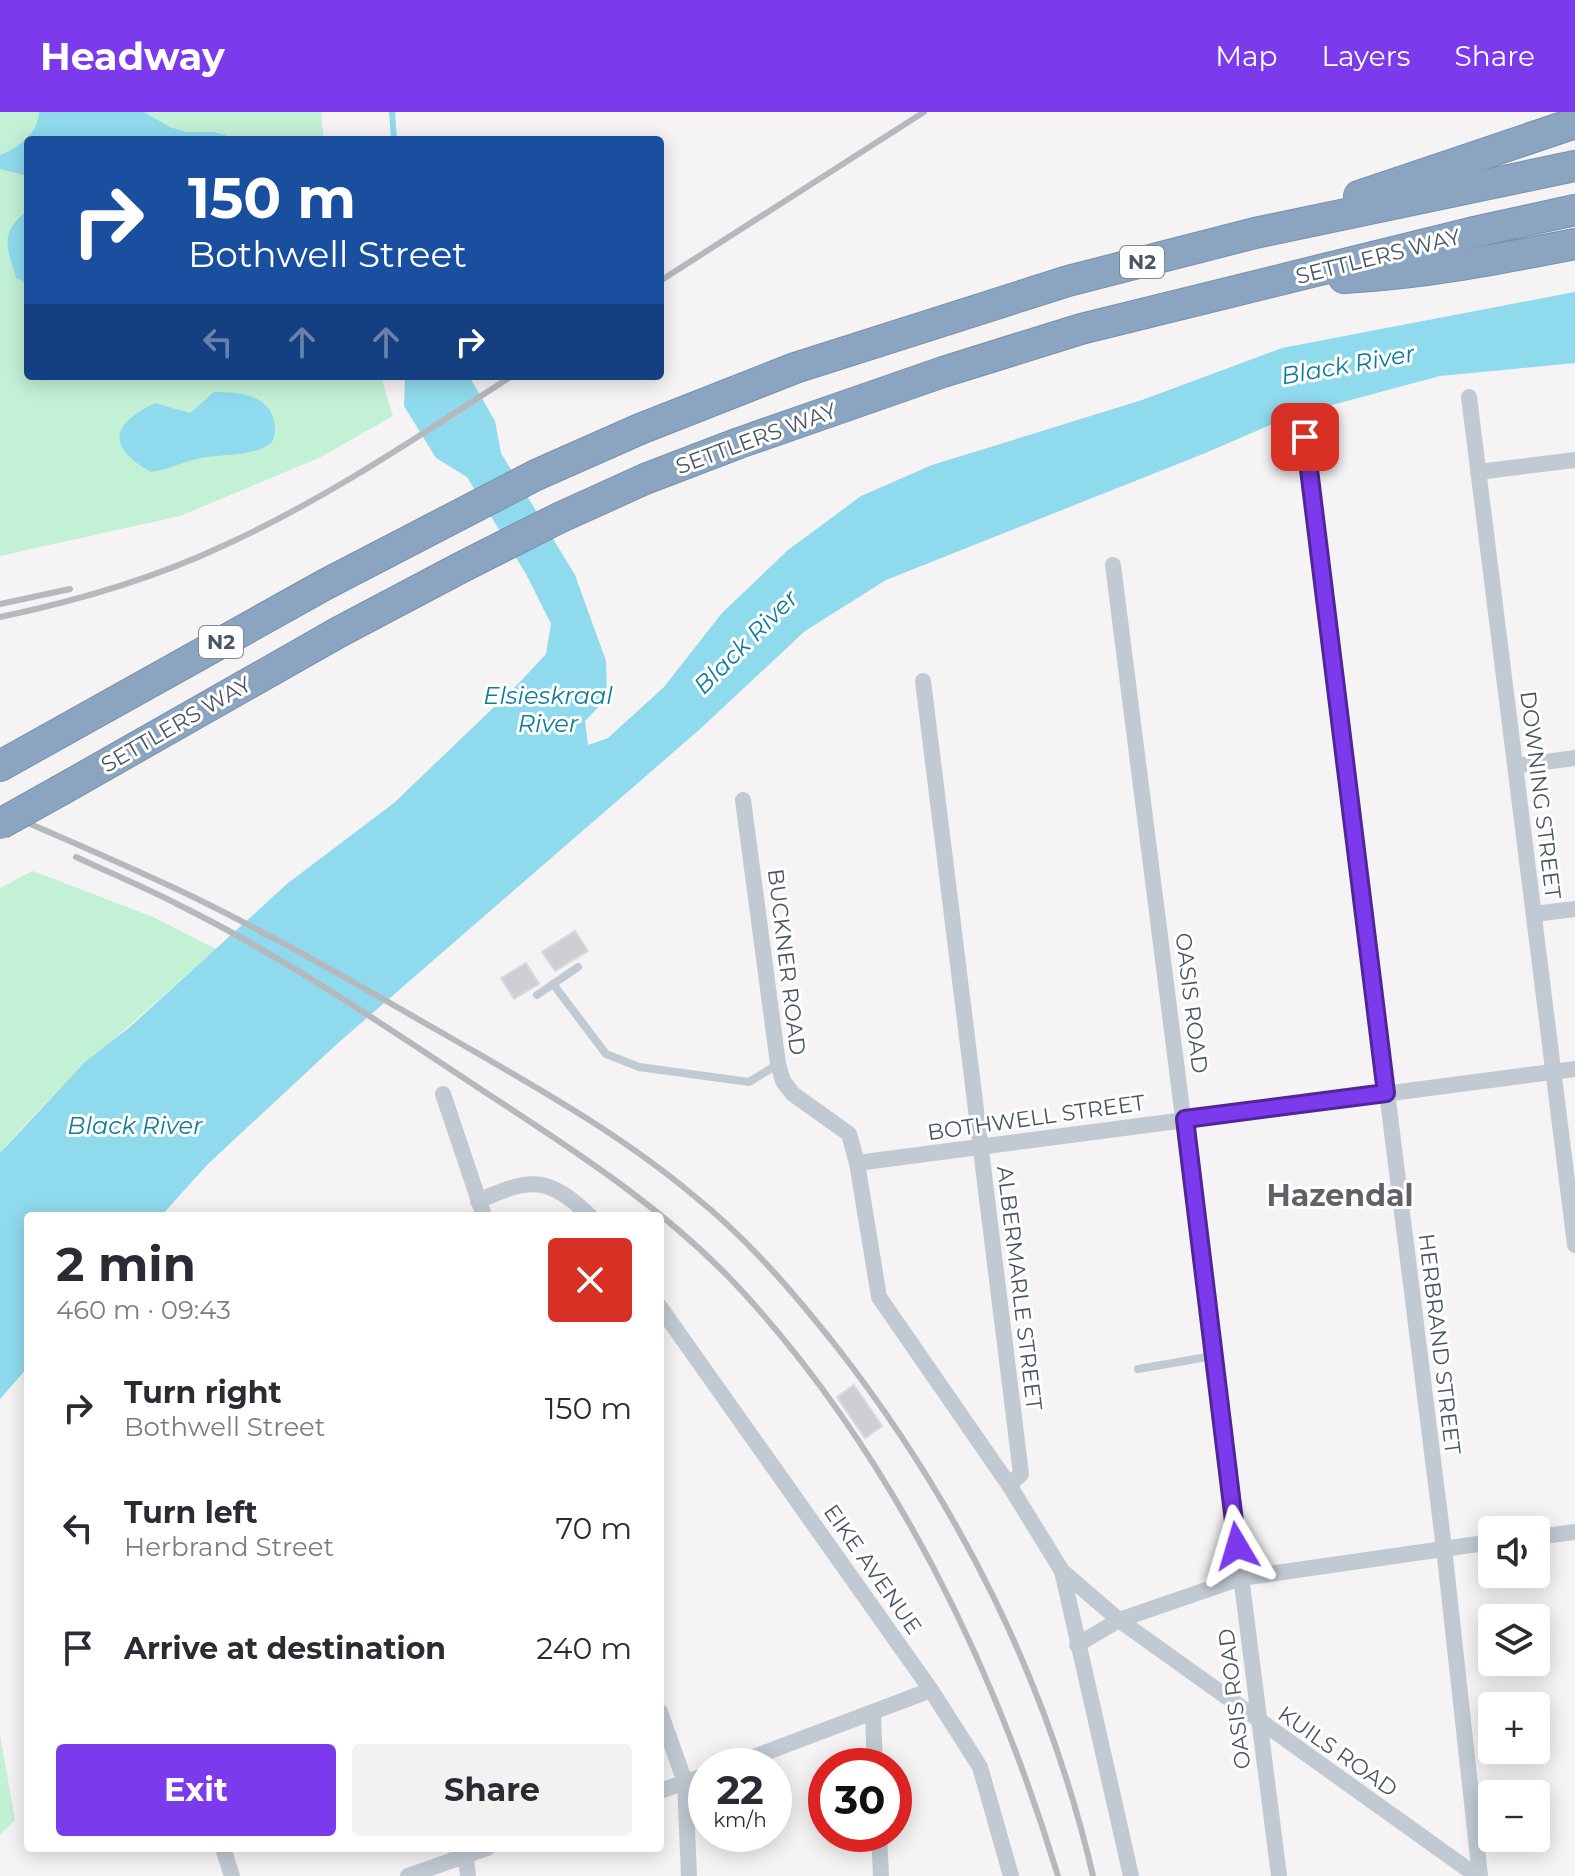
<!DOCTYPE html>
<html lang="en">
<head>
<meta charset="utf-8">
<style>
  body { margin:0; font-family:Montserrat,sans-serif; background:#f2f2f3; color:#2b2b33; height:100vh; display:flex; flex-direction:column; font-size:30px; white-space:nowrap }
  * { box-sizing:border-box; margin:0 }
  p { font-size:26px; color:#7c7c81 }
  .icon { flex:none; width:44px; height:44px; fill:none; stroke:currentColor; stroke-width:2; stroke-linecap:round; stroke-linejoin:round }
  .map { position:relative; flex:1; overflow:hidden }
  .details { position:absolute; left:24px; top:1100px; width:640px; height:640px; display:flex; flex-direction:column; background:#fff; border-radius:8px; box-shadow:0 4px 20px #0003 }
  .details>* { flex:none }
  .hud { position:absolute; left:24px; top:24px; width:640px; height:244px; border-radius:8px; box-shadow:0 4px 20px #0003; background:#1a4fa0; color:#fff; overflow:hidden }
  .fabs { position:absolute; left:1478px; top:1404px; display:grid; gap:16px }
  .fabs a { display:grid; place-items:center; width:72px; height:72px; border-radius:8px; background:#fff; box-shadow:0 4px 20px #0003; font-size:40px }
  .speed { position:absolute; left:688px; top:1636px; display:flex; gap:16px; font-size:40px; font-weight:700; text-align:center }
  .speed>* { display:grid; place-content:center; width:104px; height:104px; border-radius:50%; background:#fff; box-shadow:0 4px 20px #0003; line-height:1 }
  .speed small { font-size:20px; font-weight:400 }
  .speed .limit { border:12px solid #d22; background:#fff; color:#111 }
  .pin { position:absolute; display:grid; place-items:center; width:68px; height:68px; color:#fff; margin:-34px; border-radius:16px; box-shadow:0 4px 12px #0006 }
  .me { position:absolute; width:88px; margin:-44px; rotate:353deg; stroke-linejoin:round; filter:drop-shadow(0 0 6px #0008) }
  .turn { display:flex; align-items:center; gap:28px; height:168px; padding:0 32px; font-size:36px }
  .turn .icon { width:104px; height:104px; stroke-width:2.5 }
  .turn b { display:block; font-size:56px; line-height:68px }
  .lanes { display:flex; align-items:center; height:76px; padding:0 32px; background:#0003; justify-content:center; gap:40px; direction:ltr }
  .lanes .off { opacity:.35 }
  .round { display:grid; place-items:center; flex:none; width:84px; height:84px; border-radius:8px; background:#f2f2f3 }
  .headline { display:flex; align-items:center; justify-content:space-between; height:136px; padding:0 32px }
  h1 { font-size:48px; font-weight:700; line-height:60px }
  .primary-button { display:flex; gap:16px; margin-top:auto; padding:16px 32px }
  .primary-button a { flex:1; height:92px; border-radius:8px; background:#7c3aed; color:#fff; font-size:32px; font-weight:700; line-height:92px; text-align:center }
  .primary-button a+a { background:#f2f2f3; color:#2b2b33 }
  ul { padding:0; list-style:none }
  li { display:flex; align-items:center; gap:24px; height:120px; padding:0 32px }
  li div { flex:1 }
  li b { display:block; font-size:30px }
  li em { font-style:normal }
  header { display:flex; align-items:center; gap:48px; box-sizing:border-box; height:112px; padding:0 40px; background:#7c3aed; color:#fff }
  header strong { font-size:38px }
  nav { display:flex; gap:44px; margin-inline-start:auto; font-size:28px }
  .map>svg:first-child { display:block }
  .green { fill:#c3f1d5 }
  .water { fill:#90daee }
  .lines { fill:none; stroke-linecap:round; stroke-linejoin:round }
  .stream { stroke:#90daee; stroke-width:6 }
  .building { fill:#cdcfd5; stroke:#d7d9de; stroke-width:2 }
  .highway-casing { stroke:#7690ad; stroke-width:32 }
  .lane { stroke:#c1cad2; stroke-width:8 }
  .street { stroke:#c1cad2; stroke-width:16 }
  .highway { stroke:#8ba5c1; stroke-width:30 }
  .rail { stroke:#b5b8bd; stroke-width:6 }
  .highway-bridge-casing { stroke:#7690ad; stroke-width:32; stroke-linecap:butt }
  .highway-bridge { stroke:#8ba5c1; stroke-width:30 }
  .route-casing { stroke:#51269a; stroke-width:20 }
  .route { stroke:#7c3aed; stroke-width:14 }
  .labels { text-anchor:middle; stroke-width:6; stroke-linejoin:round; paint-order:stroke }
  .shield { fill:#fff; stroke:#808990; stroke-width:2 }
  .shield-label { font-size:20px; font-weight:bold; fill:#4a5661 }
  .street-label { font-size:22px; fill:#4a5661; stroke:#fff }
  .water-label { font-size:24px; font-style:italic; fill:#0c7c9b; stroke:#fff }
  .district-label { font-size:30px; font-weight:bold; fill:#5f6368; stroke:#fff }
</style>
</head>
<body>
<header>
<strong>Headway</strong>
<nav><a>Map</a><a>Layers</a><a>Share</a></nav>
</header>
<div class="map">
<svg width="1575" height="1764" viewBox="0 0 1575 1764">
  <rect width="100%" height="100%" fill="#f5f3f3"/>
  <g class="green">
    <path d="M0 0H321L324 28H28V264H381L393 304 319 346 180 404 0 444Z"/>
    <path d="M33 759 153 805 216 837C143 903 64 965 0 1041V776Z"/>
    <path d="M0 1623 15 1708 0 1723Z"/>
  </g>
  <g class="water">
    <path d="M39 0H144L170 15 186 20H213L226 23 229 28H28V64L0 57V43C18 37 39 20 39 0Z"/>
    <path d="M28 98V172L16 166C6 134 0 120 28 98Z"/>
    <path d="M1575 180V251L1440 264 1291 304 1203 342 886 468 805 519 699 618 338 931 208 1052 161 1104H28V1255L0 1287V1041L85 950 131 914 288 771 394 691 519 571 546 542 551 512 526 462 467 365 436 346 404 294 405 264H469L495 309 501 341 575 463 606 549 607 586 585 609 588 633 608 626 664 575 722 501 788 438 861 384 932 353 1142 288 1282 236Z"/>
    <path d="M214 280C240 280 272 282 275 315 275 324 274 331 265 335 243 346 216 341 193 348 178 352 166 358 151 360 106 335 111 312 155 291L190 301Z"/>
  </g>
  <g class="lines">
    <path class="stream" d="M392 0 394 28"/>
  </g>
  <g class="building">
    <path d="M575 819 588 839 555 859 542 840Z"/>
    <path d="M526 851 539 872 514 887 501 866Z"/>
    <path d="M854 1273 882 1314 865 1326 837 1285Z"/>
  </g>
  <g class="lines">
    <g class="highway-casing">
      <g id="highway">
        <path d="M1359 84 1575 11"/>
        <path d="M1344 166C1422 162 1498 147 1575 132"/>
        <path d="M0 654 326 472 536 363 640 317 795 256 1068 169 1255 121 1575 54"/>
        <path d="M61 678 339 520 462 455 559 406 645 367 739 331 943 260 1081 217 1470 121 1575 98"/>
      </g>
    </g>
    <g class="lane">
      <path d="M553 872 606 942 639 955 749 970 778 952"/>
      <path d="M537 883 578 855"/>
      <path d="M1138 1257 1213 1244"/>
    </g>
    <g class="street">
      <path d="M1469 285 1575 1133"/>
      <path d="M1305 325 1444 1436 1480 1764"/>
      <path d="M1478 360 1575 348"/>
      <path d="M1113 453 1279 1764"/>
      <path d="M923 569 1021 1362 1009 1373"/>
      <path d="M1515 654 1575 646"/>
      <path d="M743 688 778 952 783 969 793 982 849 1022 857 1051 879 1185 1009 1373 1062 1459 1131 1764"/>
      <path d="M1534 802 1575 797"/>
      <path d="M443 982 484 1104"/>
      <path d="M857 1051 1575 957"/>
      <path d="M478 1089C530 1066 547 1063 590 1104"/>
      <path d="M660 1195 931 1578 980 1655 1011 1764"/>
      <path d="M1536 1425 1575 1420"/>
      <path d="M1062 1459 1119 1508 1477 1764"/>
      <path d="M1077 1533 1119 1508 1241 1466 1492 1430"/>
      <path d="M660 1600 685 1670 689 1764"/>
      <path d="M873 1602 875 1654"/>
      <path d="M730 1654 931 1578"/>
      <path d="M660 1679 706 1663"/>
      <path d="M879 1722 881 1764"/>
      <path d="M223 1736 232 1764"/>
      <path d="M465 1736 468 1764"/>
      <path d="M408 1764 487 1736"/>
    </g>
    <use href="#highway" class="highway"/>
    <g class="rail">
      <path d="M660 169 924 0"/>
      <path d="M0 492 70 477"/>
      <path d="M0 505C77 489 153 467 225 433 326 387 419 324 512 264"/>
      <path d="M0 699C61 725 123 752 183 780 275 824 363 876 451 926 534 974 619 1021 693 1083 747 1126 793 1180 836 1234 958 1390 1048 1570 1093 1764"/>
      <path d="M76 745C110 761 144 775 177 792 287 846 389 917 491 984 580 1042 669 1100 741 1178 892 1342 994 1553 1058 1764"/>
    </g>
    <g class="highway-bridge-casing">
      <path id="highway-bridge" d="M0 712 61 678"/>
    </g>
    <use href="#highway-bridge" class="highway-bridge"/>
  </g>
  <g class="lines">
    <g class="route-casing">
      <path id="route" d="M1237 1434 1185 1007 1386 981 1305 325"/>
    </g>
    <use href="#route" class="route"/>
  </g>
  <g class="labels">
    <g class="shield">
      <rect x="1120" y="134" width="44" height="32" rx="6"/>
      <rect x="199" y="514" width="44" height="32" rx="6"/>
    </g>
    <g class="shield-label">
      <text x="1142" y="157">N2</text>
      <text x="221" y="537">N2</text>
    </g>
    <g class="street-label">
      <text transform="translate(1378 144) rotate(-14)" y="8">SETTLERS WAY</text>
      <text transform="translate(756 326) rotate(-20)" y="8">SETTLERS WAY</text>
      <text transform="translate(176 612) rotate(-30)" y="8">SETTLERS WAY</text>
      <text transform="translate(1541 683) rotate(83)" y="8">DOWNING STREET</text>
      <text transform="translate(787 850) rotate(83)" y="8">BUCKNER ROAD</text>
      <text transform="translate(1192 891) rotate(83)" y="8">OASIS ROAD</text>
      <text transform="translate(1036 1005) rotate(-8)" y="8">BOTHWELL STREET</text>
      <text transform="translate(1020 1176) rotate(83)" y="8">ALBERMARLE STREET</text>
      <text transform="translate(1440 1232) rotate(83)" y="8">HERBRAND STREET</text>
      <text transform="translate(873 1457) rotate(55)" y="8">EIKE AVENUE</text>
      <text transform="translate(1234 1587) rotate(-97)" y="8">OASIS ROAD</text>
      <text transform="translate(1338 1639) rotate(35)" y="8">KUILS ROAD</text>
    </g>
    <g class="water-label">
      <text transform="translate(1348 253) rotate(-10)" y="8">Black River</text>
      <text transform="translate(746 530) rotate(-45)" y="8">Black River</text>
      <text x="548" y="592">Elsieskraal<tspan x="548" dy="28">River</tspan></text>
      <text x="135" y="1022">Black River</text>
    </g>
    <g class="district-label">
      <text x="1340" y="1094">Hazendal</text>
    </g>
  </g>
</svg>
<div class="fabs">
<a><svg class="icon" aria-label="sound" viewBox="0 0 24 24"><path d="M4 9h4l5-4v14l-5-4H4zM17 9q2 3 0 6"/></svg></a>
<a><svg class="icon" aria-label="layers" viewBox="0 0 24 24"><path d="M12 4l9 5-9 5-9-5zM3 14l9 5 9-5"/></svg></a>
<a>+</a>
<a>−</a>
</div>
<div class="speed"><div>22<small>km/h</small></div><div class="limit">30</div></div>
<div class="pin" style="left:1305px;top:325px;background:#d93025"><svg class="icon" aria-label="arrive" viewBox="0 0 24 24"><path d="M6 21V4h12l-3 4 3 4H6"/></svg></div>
<svg class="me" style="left:1237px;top:1434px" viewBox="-20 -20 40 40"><path d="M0-17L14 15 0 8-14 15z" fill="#7c3aed" stroke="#fff" stroke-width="4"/></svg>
<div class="hud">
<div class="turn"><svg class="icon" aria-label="right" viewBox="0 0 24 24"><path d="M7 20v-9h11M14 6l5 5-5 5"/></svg><div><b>150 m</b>Bothwell Street</div></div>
<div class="lanes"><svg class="icon off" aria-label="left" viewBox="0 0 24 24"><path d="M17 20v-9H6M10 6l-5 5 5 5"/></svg><svg class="icon off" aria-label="ahead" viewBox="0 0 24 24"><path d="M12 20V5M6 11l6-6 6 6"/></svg><svg class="icon off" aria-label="ahead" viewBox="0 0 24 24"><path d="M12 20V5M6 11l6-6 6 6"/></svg><svg class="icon" aria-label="right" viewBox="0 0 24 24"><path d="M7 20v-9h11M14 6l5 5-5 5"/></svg></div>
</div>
<section class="details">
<div class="headline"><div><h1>2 min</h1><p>460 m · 09:43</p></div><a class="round" style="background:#d93025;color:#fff"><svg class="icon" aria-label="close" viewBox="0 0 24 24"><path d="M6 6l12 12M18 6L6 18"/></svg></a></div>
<ul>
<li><svg class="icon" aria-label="right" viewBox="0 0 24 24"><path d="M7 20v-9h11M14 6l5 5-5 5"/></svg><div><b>Turn right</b><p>Bothwell Street</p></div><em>150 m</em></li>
<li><svg class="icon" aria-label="left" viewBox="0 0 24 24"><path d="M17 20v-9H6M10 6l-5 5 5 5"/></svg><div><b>Turn left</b><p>Herbrand Street</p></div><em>70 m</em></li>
<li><svg class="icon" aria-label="arrive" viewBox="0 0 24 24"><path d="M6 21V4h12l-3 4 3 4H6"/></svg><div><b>Arrive at destination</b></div><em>240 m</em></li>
</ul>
<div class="primary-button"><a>Exit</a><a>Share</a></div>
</section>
</div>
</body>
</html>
